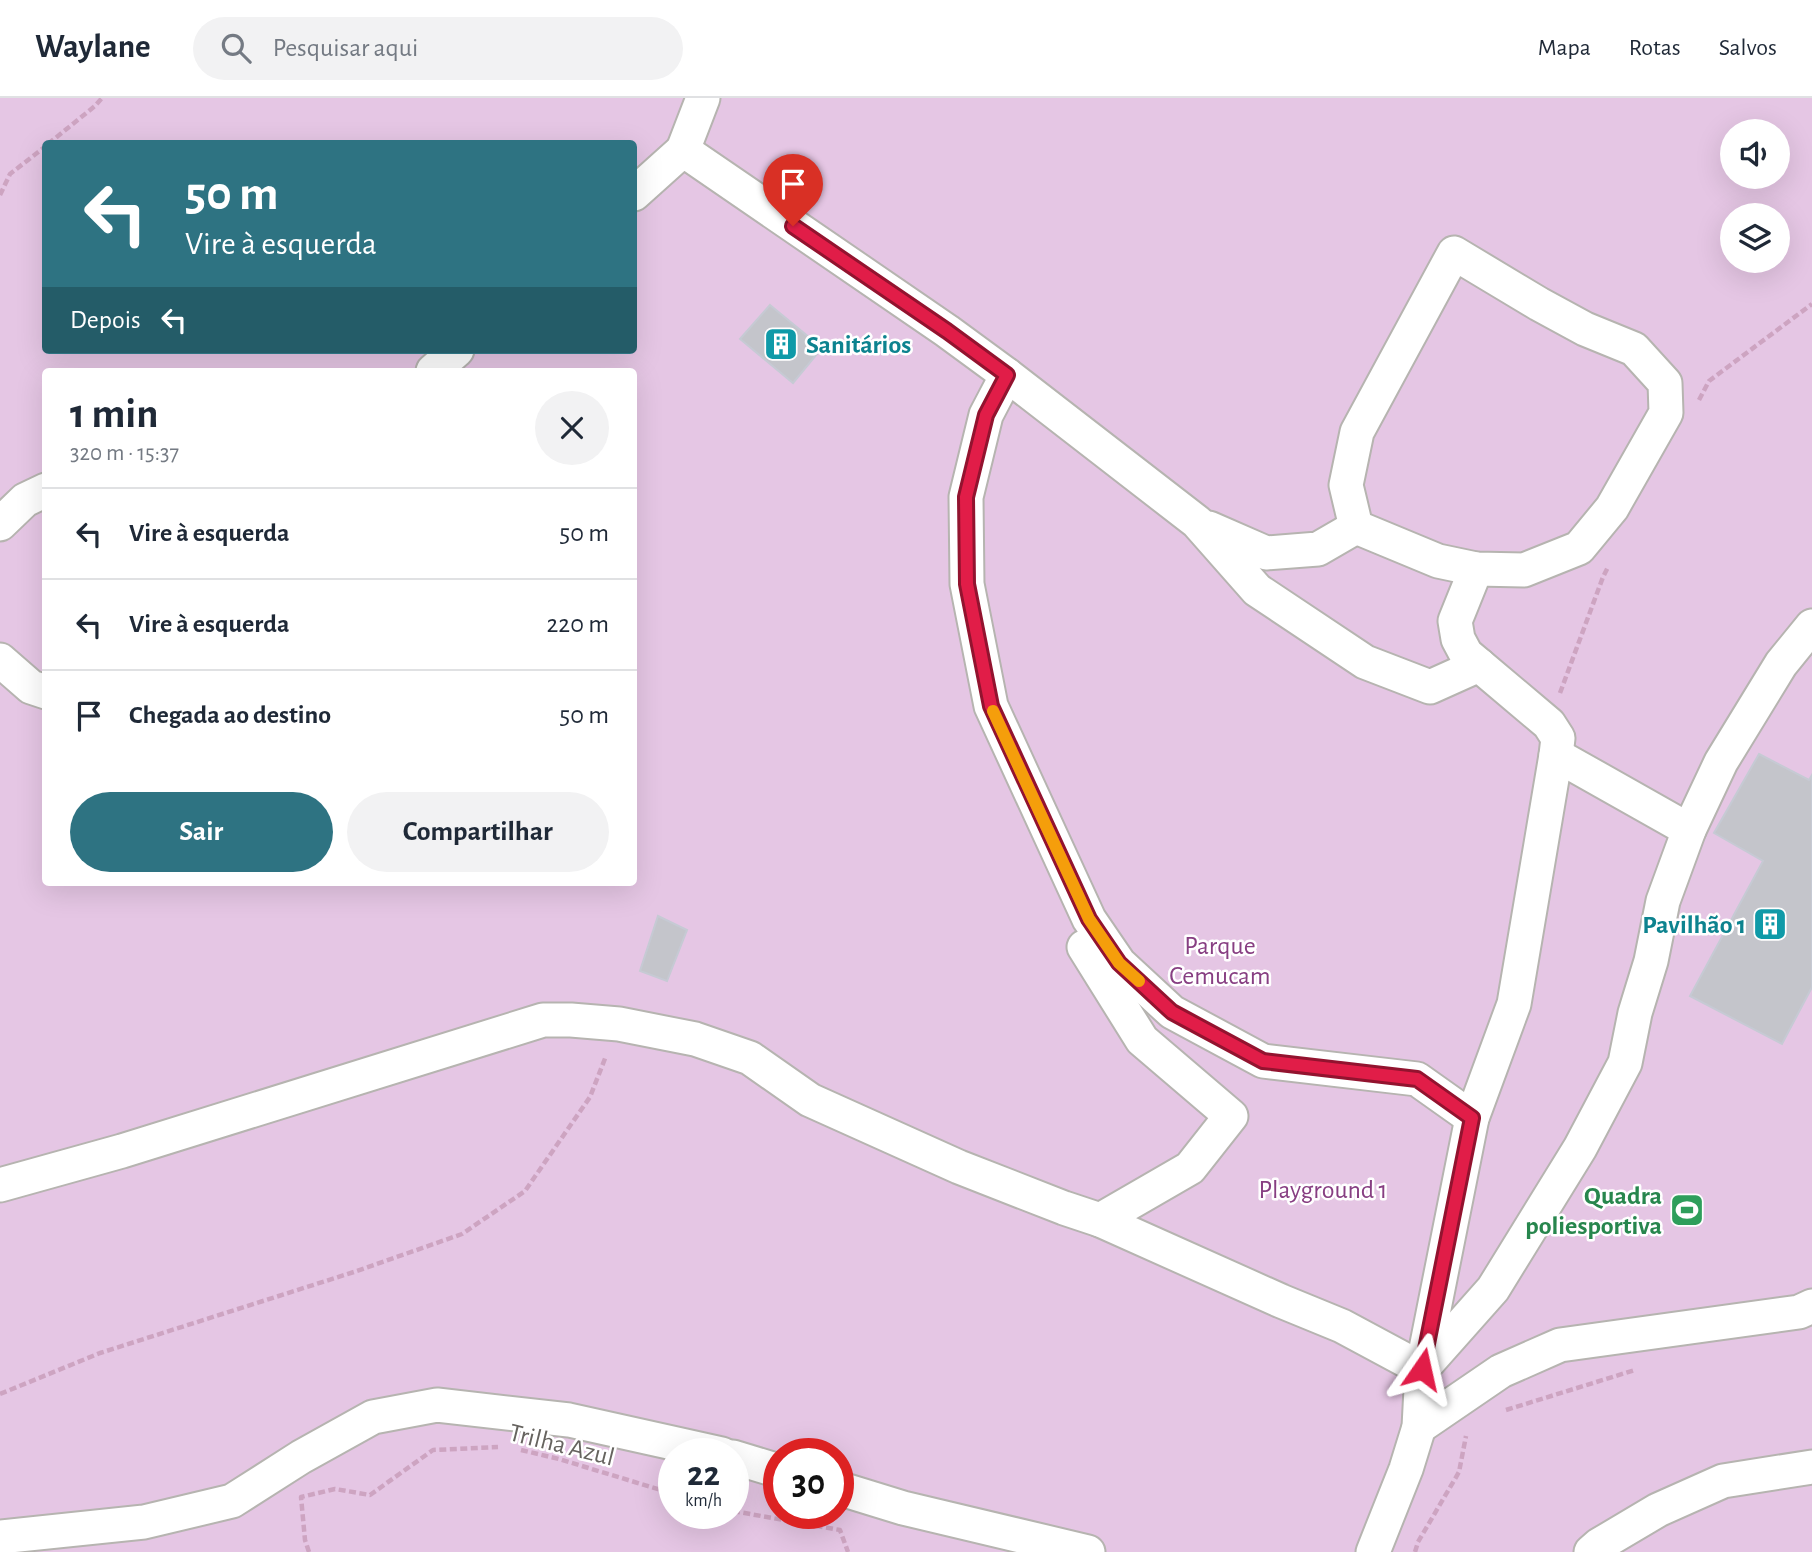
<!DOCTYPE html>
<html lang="pt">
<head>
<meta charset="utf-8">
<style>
  body { margin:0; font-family:"Alegreya Sans",sans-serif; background:#f2f2f3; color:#1f2937; height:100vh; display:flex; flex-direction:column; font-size:26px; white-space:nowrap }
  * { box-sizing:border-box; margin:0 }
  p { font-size:23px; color:#747a83 }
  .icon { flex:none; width:38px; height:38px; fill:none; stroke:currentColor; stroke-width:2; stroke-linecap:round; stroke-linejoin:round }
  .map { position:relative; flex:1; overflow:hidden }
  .panel { position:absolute; left:42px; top:270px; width:595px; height:518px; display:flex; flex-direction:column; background:#fff; border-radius:7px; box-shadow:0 7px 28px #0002 }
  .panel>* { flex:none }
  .top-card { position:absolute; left:42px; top:42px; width:595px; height:214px; border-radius:7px; box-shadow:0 7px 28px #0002; background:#2e7382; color:#fff; overflow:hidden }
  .tools { position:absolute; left:1720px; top:21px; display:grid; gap:14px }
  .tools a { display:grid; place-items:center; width:70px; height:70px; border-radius:50%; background:#fff; box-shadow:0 7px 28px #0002; font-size:35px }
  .speed { position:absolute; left:658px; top:1340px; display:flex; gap:14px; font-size:35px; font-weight:700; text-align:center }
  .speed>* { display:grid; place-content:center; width:91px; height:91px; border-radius:50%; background:#fff; box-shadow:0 7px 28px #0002; line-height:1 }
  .speed small { font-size:18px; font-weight:400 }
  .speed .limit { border:10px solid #d22; background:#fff; color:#111 }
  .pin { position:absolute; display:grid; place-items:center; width:60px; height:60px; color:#fff; margin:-72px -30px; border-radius:50% 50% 50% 0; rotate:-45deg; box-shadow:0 0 7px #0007 }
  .pin .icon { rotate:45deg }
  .me { position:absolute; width:77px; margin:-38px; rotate:11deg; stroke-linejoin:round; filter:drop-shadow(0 0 5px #0008) }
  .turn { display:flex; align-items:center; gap:24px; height:147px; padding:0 28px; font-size:32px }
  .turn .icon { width:91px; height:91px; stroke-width:2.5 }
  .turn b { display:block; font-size:49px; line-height:60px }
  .then { display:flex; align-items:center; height:66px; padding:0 28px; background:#0003; gap:14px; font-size:26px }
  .round { display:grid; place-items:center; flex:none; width:74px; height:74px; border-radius:37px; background:#f2f2f3 }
  .summary { display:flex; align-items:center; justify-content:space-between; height:119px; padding:0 28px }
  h1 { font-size:42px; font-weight:700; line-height:52px }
  .button { display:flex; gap:14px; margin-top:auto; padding:14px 28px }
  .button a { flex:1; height:80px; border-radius:42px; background:#2e7382; color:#fff; font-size:28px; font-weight:700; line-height:80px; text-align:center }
  .button a+a { background:#f2f2f3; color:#1f2937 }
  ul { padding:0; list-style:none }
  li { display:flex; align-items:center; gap:21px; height:91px; padding:0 28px; border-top:2px solid #e0e1e3 }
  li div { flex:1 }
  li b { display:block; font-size:26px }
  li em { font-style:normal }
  header { display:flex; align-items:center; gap:42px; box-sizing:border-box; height:98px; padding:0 35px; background:#fff; border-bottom:2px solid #e0e1e3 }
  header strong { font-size:33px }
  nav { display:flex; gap:38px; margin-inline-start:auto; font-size:24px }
  .search { width:490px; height:63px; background:#f2f2f3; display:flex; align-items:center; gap:18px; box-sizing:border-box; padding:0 24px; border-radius:38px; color:#747a83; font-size:26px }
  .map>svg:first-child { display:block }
  .green { fill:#e5c6e4; fill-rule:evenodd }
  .building { fill:#c4c5cb; stroke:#c6cad4; stroke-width:2 }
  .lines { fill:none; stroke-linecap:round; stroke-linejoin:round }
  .minor-casing { stroke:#b6b4b0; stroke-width:37 }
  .path { stroke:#cda4c1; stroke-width:4.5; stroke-dasharray:7 3.5; stroke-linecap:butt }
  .minor { stroke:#fff; stroke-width:33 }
  .route-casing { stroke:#92132f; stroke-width:18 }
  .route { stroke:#e11d48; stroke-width:12 }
  .slow { stroke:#f59e0b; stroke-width:12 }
  .labels { text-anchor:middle; stroke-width:5; stroke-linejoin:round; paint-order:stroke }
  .culture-label { font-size:26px; font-weight:bold; fill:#0d838f; stroke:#fff; text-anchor:start }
  .park-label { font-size:26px; fill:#873e82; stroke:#fff }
  .leisure-label { font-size:26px; font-weight:bold; fill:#27864d; stroke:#fff; text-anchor:end }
  .street-label { font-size:26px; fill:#66635f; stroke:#fff }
</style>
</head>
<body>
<header>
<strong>Waylane</strong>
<div class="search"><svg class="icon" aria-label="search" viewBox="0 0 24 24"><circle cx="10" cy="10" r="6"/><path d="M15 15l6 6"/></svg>Pesquisar aqui</div>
<nav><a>Mapa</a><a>Rotas</a><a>Salvos</a></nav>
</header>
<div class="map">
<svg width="1812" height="1454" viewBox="0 0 1812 1454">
  <rect width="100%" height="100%" fill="#e8e9f0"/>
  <path class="green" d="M0 0H1812V1454H0ZM1732 33H1778V79H1732ZM46 46H634V252H46ZM1732 117H1778V163H1732ZM46 273H634V784H46ZM674 1356H733V1416H674ZM779 1356H838V1416H779Z"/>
  <g class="building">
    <path d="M770 207 822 250 793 285 740 241Z"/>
    <path d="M1759 656 1809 682 1812 677V889L1782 946 1690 898 1763 763 1714 735Z"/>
    <path d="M658 818 687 832 667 883 640 873Z"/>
  </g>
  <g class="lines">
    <g class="minor-casing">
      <g id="minor">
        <path d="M683 52 703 0"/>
        <path d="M634 96 683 52 947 233 1007 277 1197 424 1257 492 1365 564 1430 589 1479 567"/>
        <path d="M1454 155 1539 206 1585 231 1634 251 1665 285 1666 315 1612 410 1579 450 1524 472 1476 471 1438 463 1356 429 1346 387 1357 334Z"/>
        <path d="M433 273 457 252"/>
        <path d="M1007 277 986 317 966 399 967 486 991 608 1089 821 1119 865 1172 914 1263 963 1417 981 1472 1020"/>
        <path d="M0 426 25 402 46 392"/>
        <path d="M1209 430 1266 455 1318 451 1356 429"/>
        <path d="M0 562 31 589 46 594"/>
        <path d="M1556 657 1689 732"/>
        <path d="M1084 849 1142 942 1231 1018 1190 1070 1100 1122"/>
        <path d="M0 1087 122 1053 543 922H571L619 926 695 941 750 960 810 1002 959 1069 1064 1110 1100 1122 1281 1203 1342 1228 1422 1271 1493 1191 1580 1050 1625 965 1635 915 1651 863 1663 803 1689 732 1721 664 1781 566 1812 528"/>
        <path d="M1419 1329 1501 1273 1560 1247 1799 1214 1812 1208"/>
        <path d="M733 1359 779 1373"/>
        <path d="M838 1390 903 1410 1088 1454"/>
        <path d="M0 1439 144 1424 232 1403 301 1359 373 1319 437 1307 569 1322 722 1356"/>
        <path d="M1373 1454 1406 1371 1419 1329 1422 1271 1472 1020 1514 906 1556 657 1558 640 1549 626 1466 556 1458 541 1455 523 1476 471"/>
        <path d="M1591 1454 1599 1447 1658 1412 1723 1383 1812 1369"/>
      </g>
    </g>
    <g class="path">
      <path d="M48 46 95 8 102 0"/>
      <path d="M0 97 10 76 46 48"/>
      <path d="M1699 302 1709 283 1812 206"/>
      <path d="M1560 595 1603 479 1608 469"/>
      <path d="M0 1296 100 1255 357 1173 462 1136 525 1093 590 999 606 958"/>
      <path d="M1506 1312 1635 1272"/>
      <path d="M521 1352 559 1361 674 1396"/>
      <path d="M733 1413 840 1432 848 1454"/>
      <path d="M309 1454 305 1442 301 1399 335 1391 370 1397 433 1352 498 1349"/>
      <path d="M1415 1454 1418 1444 1459 1374 1466 1338"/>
    </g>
    <use href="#minor" class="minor"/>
  </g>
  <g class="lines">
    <g class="route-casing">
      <path id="route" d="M793 128 947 233 1007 277 986 317 966 399 967 486 991 608 1089 821 1119 865 1172 914 1263 963 1417 981 1472 1020 1422 1271"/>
    </g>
    <use href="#route" class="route"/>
    <path class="slow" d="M993 613 1089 821 1119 865 1139 883"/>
  </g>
  <defs>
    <g id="building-square" transform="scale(1.75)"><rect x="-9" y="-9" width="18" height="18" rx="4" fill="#0f9aa8" stroke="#fff"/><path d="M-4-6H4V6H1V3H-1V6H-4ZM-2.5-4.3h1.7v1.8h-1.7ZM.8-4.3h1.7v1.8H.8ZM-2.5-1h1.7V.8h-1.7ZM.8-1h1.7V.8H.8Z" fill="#fff"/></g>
    <g id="stadium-square" transform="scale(1.75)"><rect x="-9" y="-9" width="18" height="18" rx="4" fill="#2e9e5b" stroke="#fff"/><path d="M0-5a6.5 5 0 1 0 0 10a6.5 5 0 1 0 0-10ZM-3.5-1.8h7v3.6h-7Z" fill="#fff"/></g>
  </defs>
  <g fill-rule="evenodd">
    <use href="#building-square" x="781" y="246"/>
    <use href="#building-square" x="1770" y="826"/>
    <use href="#stadium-square" x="1687" y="1112"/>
  </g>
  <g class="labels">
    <g class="culture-label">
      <text x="806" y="255">Sanitários</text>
      <text x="1746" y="835" text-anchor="end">Pavilhão 1</text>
    </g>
    <g class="park-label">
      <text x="1220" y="856">Parque<tspan x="1220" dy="30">Cemucam</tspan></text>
      <text x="1323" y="1100">Playground 1</text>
    </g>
    <g class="leisure-label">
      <text x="1662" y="1106">Quadra<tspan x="1662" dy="30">poliesportiva</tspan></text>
    </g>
    <g class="street-label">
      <text transform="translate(562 1346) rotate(14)" y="9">Trilha Azul</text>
    </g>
  </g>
</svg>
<div class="tools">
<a><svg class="icon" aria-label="sound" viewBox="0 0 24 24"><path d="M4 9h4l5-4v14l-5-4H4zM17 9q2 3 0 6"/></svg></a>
<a><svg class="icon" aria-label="layers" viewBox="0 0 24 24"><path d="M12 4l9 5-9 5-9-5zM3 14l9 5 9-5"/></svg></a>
</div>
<div class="speed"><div>22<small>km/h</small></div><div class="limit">30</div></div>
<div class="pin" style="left:793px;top:128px;background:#d93025"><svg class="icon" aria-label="arrive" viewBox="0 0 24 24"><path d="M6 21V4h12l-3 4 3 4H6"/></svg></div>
<svg class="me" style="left:1422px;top:1271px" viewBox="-20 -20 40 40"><path d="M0-17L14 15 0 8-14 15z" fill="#e11d48" stroke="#fff" stroke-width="4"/></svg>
<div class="top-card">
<div class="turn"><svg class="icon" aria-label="left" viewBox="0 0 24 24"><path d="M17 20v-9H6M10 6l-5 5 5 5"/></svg><div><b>50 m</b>Vire à esquerda</div></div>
<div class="then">Depois<svg class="icon" aria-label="left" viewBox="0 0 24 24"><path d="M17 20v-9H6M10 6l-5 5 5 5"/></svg></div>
</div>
<section class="panel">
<div class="summary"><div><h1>1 min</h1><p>320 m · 15:37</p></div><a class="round"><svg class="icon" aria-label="close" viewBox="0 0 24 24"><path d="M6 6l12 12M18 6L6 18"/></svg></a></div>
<ul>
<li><svg class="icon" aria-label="left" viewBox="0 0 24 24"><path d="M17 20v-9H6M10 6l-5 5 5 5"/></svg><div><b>Vire à esquerda</b></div><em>50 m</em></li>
<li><svg class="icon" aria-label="left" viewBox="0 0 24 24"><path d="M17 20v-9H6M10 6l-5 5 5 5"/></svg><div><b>Vire à esquerda</b></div><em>220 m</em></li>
<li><svg class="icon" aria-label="arrive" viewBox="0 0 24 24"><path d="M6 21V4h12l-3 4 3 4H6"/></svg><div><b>Chegada ao destino</b></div><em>50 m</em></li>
</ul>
<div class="button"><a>Sair</a><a>Compartilhar</a></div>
</section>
</div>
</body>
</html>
